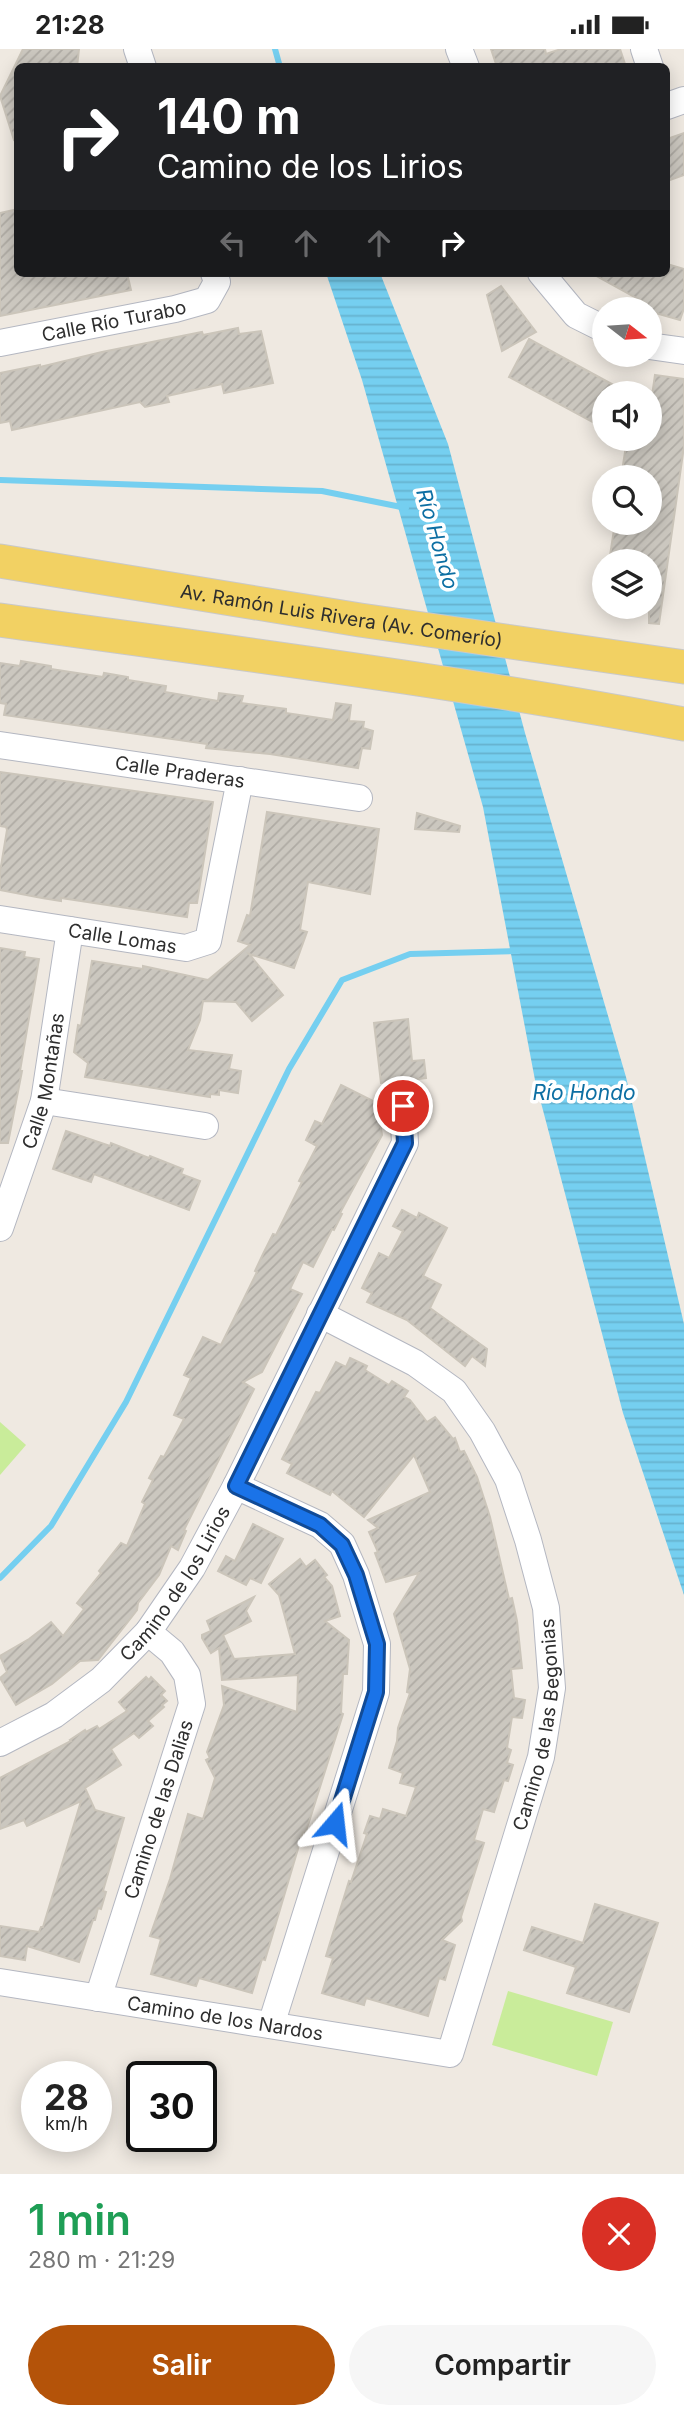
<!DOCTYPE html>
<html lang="es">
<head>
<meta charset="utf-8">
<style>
  body { margin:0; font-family:Inter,sans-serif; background:#f6f6f6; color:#222; height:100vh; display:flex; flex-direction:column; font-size:26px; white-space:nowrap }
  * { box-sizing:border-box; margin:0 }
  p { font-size:23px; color:#767676 }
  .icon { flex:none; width:38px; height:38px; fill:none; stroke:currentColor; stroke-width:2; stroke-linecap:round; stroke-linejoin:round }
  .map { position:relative; height:2125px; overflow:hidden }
  .side { display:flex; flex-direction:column; background:#fff; flex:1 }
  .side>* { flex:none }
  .banner { position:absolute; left:14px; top:14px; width:656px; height:214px; border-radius:10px; box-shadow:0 4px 18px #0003; background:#202124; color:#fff; overflow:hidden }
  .needle { width:46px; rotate:107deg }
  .buttons { position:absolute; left:592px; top:248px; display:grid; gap:14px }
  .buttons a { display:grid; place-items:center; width:70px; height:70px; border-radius:50%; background:#fff; box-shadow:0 4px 18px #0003; font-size:35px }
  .speed { position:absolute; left:21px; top:2012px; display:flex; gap:14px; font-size:35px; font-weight:700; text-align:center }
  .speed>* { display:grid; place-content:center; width:91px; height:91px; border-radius:50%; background:#fff; box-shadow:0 4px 18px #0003; line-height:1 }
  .speed small { font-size:18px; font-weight:400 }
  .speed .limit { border:4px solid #111; border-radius:10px; background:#fff; color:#111 }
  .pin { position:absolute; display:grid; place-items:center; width:60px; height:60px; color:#fff; margin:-30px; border:4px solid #fff; border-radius:50%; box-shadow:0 2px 7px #0007 }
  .me { position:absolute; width:77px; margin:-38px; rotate:17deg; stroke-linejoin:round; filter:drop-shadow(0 0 5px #0008) }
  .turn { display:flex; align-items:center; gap:24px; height:147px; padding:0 28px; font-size:32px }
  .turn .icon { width:91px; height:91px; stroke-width:2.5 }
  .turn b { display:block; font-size:49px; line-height:60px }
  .lanes { display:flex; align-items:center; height:66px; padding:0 28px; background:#0003; justify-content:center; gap:35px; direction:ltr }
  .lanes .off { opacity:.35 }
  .round { display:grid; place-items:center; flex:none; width:74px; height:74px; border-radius:37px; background:#f6f6f6 }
  .summary { display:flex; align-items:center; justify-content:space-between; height:119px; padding:0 28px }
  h1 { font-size:42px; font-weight:600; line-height:52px; color:#1e9e55 }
  .action { display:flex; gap:14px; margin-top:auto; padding:14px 28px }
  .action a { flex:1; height:80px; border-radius:42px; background:#b45309; color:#fff; font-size:28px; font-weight:600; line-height:80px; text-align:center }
  .action a+a { background:#f6f6f6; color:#222 }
  .status { display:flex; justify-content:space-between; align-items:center; height:49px; padding:0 35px; background:#fff; direction:ltr }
  .status svg { height:19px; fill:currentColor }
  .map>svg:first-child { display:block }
  .pitch { fill:#c9ec9a }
  .water { fill:url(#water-rules) }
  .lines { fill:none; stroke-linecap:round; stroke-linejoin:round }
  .stream { stroke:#75cff0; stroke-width:6 }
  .building { fill:url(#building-hatch); stroke:#cbc5ba; stroke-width:2 }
  .minor-casing { stroke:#b4b7c1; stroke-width:28 }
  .major-casing { stroke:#c9c9c9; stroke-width:35 }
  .minor { stroke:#fff; stroke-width:26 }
  .major { stroke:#f2d163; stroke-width:33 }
  .route-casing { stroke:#114b97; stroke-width:18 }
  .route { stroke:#1a73e8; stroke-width:12 }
  .labels { text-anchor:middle; stroke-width:7; stroke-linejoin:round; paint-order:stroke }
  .street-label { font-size:19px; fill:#2e2e2e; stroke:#fff }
  .water-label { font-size:21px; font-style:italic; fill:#0d6fa3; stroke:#fff }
</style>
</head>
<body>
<div class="status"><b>21:28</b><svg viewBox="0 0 49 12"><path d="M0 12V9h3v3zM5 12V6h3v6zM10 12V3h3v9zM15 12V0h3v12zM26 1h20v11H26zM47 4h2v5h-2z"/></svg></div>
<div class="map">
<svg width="684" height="2125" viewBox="0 0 684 2125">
  <defs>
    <pattern id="water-rules" width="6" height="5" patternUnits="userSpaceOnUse" patternTransform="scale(1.75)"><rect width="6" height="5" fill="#75cff0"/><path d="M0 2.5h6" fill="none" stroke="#66b2ce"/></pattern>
    <pattern id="building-hatch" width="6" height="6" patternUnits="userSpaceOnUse" patternTransform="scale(1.75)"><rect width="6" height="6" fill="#cbc7bf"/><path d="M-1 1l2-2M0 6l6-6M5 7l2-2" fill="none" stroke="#afaba4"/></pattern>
  </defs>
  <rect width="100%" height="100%" fill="#efe9e1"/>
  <g class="pitch">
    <path d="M0 1373 26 1396 0 1426Z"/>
    <path d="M508 1942 613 1973 597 2027 492 1996Z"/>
  </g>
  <path class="water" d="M326 224H380L448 395 525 684 626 1028 684 1275V1546L623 1364 535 1031 483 758 362 331Z"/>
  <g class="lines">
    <g class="stream">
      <path d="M275 0 280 18"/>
      <path d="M0 431 322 442 406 459"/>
      <path d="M0 1529 51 1477 126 1353 289 1020 342 931 410 905 518 902"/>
    </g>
  </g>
  <g class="building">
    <path d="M23 0H79L77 18H18V90L14 91 0 47Z"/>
    <path d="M491 0H545L546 5 561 0H620L626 18H497Z"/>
    <path d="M684 84V126L667 132V90Z"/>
    <path d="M18 160V224H127L131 241 0 267V164Z"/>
    <path d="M667 215 684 220V259L680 271 645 261 647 255 591 224H667Z"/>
    <path d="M501 237 536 283 502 302 487 246Z"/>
    <path d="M238 279 239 285 261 282 273 334 224 344 222 335 167 347 169 353 145 358 140 353 12 381 10 372 0 374V324L40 316V318L102 303 202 283 203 286Z"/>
    <path d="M529 290 630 345H604V365L598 376 509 328Z"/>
    <path d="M655 326 684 330V397L659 575 649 574V513H609L615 474H649V429H621L627 390H649V367Z"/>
    <path d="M21 612 51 617V620L103 628 104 624 128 628V631L166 637 165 643 218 652 219 644 243 647 241 654 286 660V664L333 671 336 654 351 656 349 672 364 673 363 679 373 682 370 700 362 699 358 719 270 705 206 699 207 695 4 666 6 655 0 654V614L20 617Z"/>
    <path d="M0 723 213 753 197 854H189L187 868 61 849V852L42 849 0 841V823L7 781 6 778 0 777Z"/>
    <path d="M267 763 379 780 370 845 308 833 300 881 307 883 294 919 249 905 283 946 252 972 236 953 203 952 200 971 188 1001 232 1006 229 1020 241 1022 238 1044 219 1041V1046L210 1045V1048L85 1028 88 1014 74 1003 78 976 81 977 92 912 143 920V917L208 931 250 896 238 892 247 866 250 867Z"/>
    <path d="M417 764 460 777 459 783 415 780Z"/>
    <path d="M0 899 25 903 24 908 39 910 20 1022H22L8 1094H0Z"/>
    <path d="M408 970 412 1012 424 1011 426 1029 381 1034 374 974Z"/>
    <path d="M341 1036 383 1057 379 1066 382 1086 340 1164 342 1165 334 1181 332 1180 313 1218 303 1213 290 1240 302 1245 262 1323 243 1333 254 1340 184 1481 186 1482 178 1501 171 1497 159 1526 138 1554 137 1561 98 1611 80 1612 52 1635 16 1656 0 1629 7 1623 0 1607 29 1590 51 1573 63 1587 84 1560 77 1554 101 1524 99 1522 121 1494 127 1497 145 1455 142 1453 153 1431 149 1429 161 1407 164 1408 184 1370 174 1366 191 1329 184 1326 203 1288 221 1296 257 1223 255 1222 263 1205 273 1185 276 1186 302 1133 299 1132 317 1097 306 1091 315 1072 322 1075Z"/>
    <path d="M66 1082 110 1097 111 1094 149 1109 150 1107 183 1120 181 1125 200 1132 189 1161 94 1125 91 1133 53 1120Z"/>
    <path d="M402 1161 417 1169 419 1164 447 1179 423 1227 441 1236 430 1259 487 1300 485 1317 472 1307 465 1317 407 1271 367 1253 372 1244 362 1239 379 1204 389 1209 403 1182 393 1177Z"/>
    <path d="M350 1309 367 1317 365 1321 389 1336 392 1332 408 1342 404 1348 410 1351 427 1373 435 1368 453 1390 455 1389 460 1403 464 1402 477 1428 490 1468 509 1550 512 1549 517 1572 522 1619 511 1620 514 1649 525 1651 522 1669 512 1668 507 1699 511 1701 507 1714 513 1716 508 1732 504 1731 494 1763 483 1760 474 1791 484 1794 461 1868 462 1872 442 1891 455 1896 445 1931 439 1929 428 1967 366 1949 364 1956 322 1944 333 1909 326 1907 349 1832 351 1833 367 1785 364 1784 370 1767 380 1770 383 1760 406 1767 416 1738 400 1734 403 1724 389 1719 397 1692 398 1679 410 1644 407 1643 410 1620 394 1565 419 1524 386 1533 375 1504 378 1503 369 1483 378 1479 368 1471 430 1443 414 1406 364 1468 332 1442 330 1446 287 1424 292 1415 282 1410 316 1343 320 1344 336 1313 346 1318Z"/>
    <path d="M253 1475 283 1490 261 1534 250 1529 246 1536 218 1522 226 1507 235 1512Z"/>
    <path d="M300 1510 306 1518 315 1511 327 1526 324 1528 332 1537 340 1567 325 1572 349 1591 347 1625H343L341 1664 343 1665 309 1773 305 1784 303 1783 265 1911 262 1910 252 1944 199 1929 196 1937 151 1925 161 1890 150 1887 170 1830 188 1765 203 1770 215 1729 206 1711 210 1709 207 1703 224 1656 222 1637 297 1663 298 1626 222 1631 219 1599 211 1604 202 1589V1586L211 1582 207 1572 254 1548 246 1562 251 1572 223 1586 234 1610 295 1605 279 1546 269 1535Z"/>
    <path d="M146 1628 149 1631 151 1628 165 1642 161 1646 167 1652 162 1656 164 1658 148 1672 153 1677 139 1689 134 1684 111 1700 121 1716 85 1739 95 1761 124 1769 103 1842 106 1843 101 1860 98 1859 95 1871H93L79 1913 27 1897 25 1911 0 1907V1877L39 1883 41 1878H43L81 1752 27 1777 24 1771 0 1780V1729L71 1692 70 1691 85 1681 86 1683 97 1677 99 1680 127 1662 119 1653Z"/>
    <path d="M595 1855 658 1874 629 1963 567 1944 576 1918 524 1901 532 1878 583 1894Z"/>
  </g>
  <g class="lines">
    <g class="minor-casing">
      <g id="minor">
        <path d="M137 0 143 18"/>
        <path d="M459 0 466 18"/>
        <path d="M644 0 650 18"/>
        <path d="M667 57 684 51"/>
        <path d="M541 224 576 266 604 280"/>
        <path id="s1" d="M0 294 175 260 207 251 217 233 214 224"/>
        <path d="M649 297 684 302"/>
        <path id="s2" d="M0 696 359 749"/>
        <path id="s3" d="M0 870 186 899 208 892 240 731"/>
        <path d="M44 1052 205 1077"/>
        <path id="s4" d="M0 1179 44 1052 70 881"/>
        <path d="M236 1437 320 1476 342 1495 356 1526 377 1595 376 1643 271 1976"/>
        <path id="s5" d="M0 1694 54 1666 101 1631 148 1583 192 1519 236 1437 405 1094 403 1057"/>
        <path id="s6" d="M0 1933 450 2005 541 1708 552 1639 546 1559 528 1491 508 1430 482 1382 454 1342 415 1314 320 1265"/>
        <path id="s7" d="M98 1949 192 1655 187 1626 172 1603 148 1583"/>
      </g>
    </g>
    <g class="major-casing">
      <g id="major">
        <path id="s8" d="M0 512 360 571 684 618"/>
        <path d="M0 571C228 603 457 632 684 675"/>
      </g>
    </g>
    <use href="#minor" class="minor"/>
    <use href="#major" class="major"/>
  </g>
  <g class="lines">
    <g class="route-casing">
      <path id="route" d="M335 1774 376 1643 377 1595 356 1526 342 1496 320 1476 236 1437 405 1094 403 1057"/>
    </g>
    <use href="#route" class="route"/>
  </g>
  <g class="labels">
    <g class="street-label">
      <text dy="7" stroke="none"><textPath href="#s1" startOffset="116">Calle Río Turabo</textPath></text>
      <text dy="7" stroke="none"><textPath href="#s8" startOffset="346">Av. Ramón Luis Rivera (Av. Comerío)</textPath></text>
      <text dy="7" stroke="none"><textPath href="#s2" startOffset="182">Calle Praderas</textPath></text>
      <text dy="7" stroke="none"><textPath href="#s3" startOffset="124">Calle Lomas</textPath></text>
      <text dy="7" stroke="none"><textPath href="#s4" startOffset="154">Calle Montañas</textPath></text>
      <text dy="7" stroke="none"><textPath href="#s5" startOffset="242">Camino de los Lirios</textPath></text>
      <text dy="7" stroke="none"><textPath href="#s6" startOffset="798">Camino de las Begonias</textPath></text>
      <text dy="7" stroke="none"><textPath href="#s7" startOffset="198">Camino de las Dalias</textPath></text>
      <text dy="7" stroke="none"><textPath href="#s6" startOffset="228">Camino de los Nardos</textPath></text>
    </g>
    <g class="water-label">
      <text transform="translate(437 490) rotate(74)" y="7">Río Hondo</text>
      <text x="584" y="1051">Río Hondo</text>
    </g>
  </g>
</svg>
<div class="buttons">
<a><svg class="needle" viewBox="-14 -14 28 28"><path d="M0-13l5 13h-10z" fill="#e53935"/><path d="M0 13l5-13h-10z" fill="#767676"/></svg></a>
<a><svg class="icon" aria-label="sound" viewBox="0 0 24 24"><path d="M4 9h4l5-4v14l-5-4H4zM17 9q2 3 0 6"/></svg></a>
<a><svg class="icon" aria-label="search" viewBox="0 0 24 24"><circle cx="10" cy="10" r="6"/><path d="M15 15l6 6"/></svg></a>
<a><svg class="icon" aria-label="layers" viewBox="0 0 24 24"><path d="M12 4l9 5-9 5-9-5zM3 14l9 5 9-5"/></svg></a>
</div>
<div class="speed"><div>28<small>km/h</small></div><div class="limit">30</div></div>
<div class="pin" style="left:403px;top:1057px;background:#d93025"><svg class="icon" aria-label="arrive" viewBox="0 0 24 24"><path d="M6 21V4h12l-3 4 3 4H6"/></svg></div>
<svg class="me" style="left:335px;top:1774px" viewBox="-20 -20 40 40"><path d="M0-17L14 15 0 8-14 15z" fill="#1a73e8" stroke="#fff" stroke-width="4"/></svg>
<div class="banner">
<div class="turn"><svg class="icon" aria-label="right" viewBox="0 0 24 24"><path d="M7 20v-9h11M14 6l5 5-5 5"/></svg><div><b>140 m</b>Camino de los Lirios</div></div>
<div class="lanes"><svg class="icon off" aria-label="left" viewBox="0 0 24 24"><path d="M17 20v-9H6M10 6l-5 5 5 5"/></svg><svg class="icon off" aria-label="ahead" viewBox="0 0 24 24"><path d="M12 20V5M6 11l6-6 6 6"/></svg><svg class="icon off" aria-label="ahead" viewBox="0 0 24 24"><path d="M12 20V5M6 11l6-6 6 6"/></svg><svg class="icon" aria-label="right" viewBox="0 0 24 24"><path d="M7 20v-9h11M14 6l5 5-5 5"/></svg></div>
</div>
</div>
<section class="side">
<div class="summary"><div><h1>1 min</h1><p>280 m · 21:29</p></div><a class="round" style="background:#d93025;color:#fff"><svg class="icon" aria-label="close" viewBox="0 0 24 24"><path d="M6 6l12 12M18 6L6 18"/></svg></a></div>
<div class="action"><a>Salir</a><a>Compartir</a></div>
</section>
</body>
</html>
